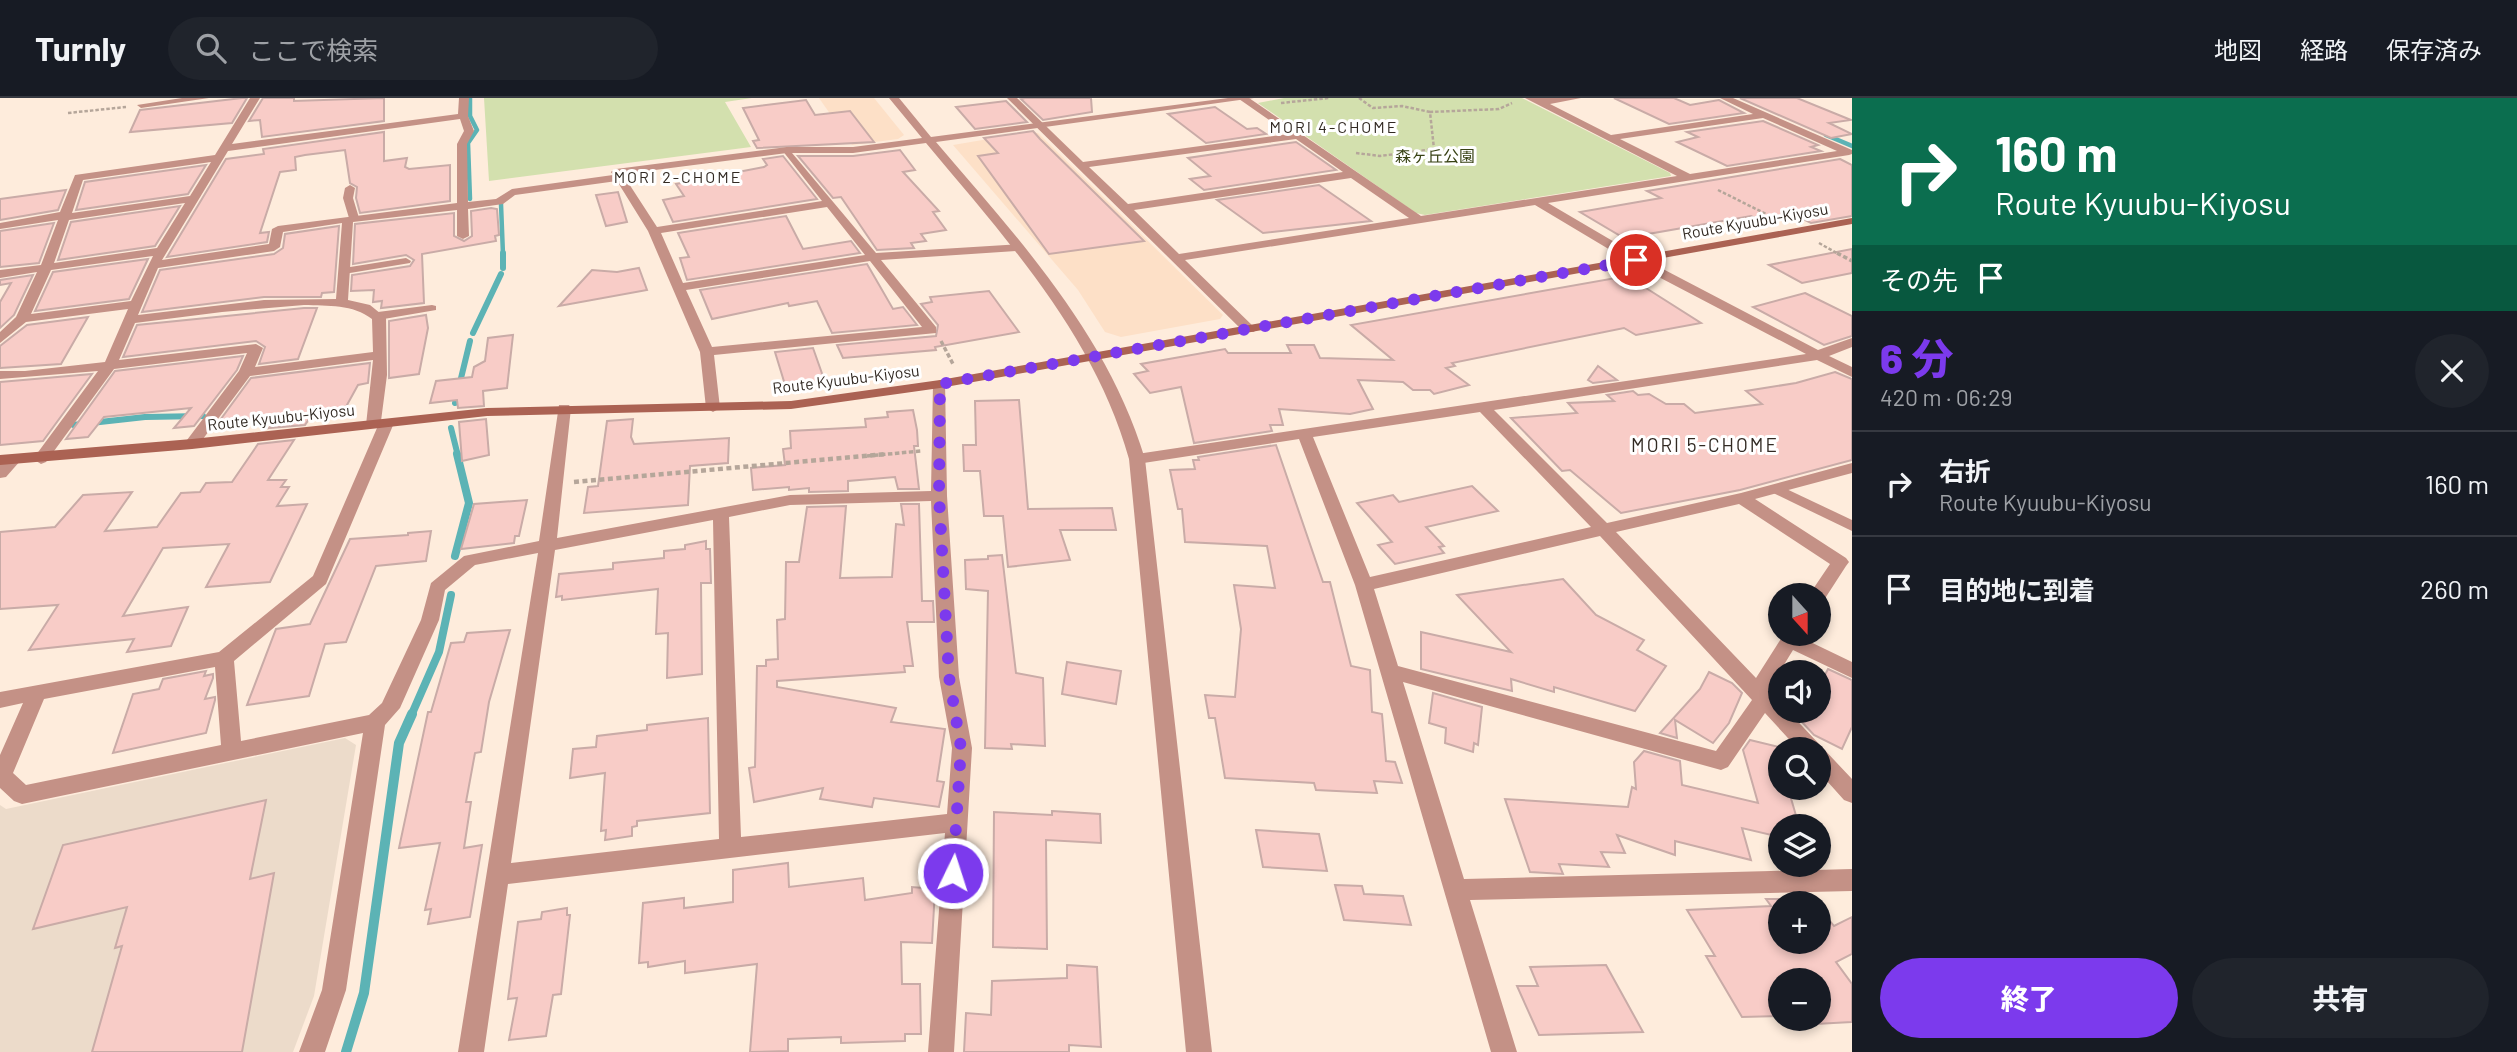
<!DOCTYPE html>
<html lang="ja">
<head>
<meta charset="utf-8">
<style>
  body { margin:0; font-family:Barlow,"Noto Sans JP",sans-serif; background:#20242c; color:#f1f3f6; height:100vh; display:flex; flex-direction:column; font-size:26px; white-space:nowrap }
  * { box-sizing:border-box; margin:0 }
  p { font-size:23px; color:#9ea1a6 }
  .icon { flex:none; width:38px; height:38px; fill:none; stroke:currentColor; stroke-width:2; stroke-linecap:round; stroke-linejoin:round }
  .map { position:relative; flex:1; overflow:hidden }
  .side { display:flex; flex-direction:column; background:#171b24; width:665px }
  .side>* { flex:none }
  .guide { background:#0b6e4f; color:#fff; overflow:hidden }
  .needle { width:46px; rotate:159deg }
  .buttons { position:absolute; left:1768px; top:485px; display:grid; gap:14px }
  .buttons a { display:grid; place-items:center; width:63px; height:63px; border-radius:50%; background:#171b24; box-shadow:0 4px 10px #0003; font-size:35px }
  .pin { position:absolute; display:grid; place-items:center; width:60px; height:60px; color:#fff; margin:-30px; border:4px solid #fff; border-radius:50%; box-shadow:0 2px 7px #0007 }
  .me { position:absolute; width:77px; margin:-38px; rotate:4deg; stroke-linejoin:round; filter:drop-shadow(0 0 5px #0008) }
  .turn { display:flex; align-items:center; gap:24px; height:147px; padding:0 28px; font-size:32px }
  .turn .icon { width:91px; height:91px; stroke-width:2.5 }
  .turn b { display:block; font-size:49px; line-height:60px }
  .then { display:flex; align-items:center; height:66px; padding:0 28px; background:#0003; gap:14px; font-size:26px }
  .round { display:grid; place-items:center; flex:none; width:74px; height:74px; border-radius:37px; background:#20242c }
  .overview { display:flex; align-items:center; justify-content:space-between; height:119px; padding:0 28px }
  h1 { font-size:42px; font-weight:800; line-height:52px; color:#7c3aed }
  .button { display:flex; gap:14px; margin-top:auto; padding:14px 28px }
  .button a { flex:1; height:80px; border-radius:42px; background:#7c3aed; color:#fff; font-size:28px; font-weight:800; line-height:80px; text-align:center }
  .button a+a { background:#20242c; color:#f1f3f6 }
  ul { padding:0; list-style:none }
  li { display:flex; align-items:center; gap:21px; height:105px; padding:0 28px; border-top:2px solid #363941 }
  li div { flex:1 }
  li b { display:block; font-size:26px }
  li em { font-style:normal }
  header { display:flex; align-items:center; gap:42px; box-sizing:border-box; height:98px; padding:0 35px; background:#171b24; border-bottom:2px solid #363941 }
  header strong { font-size:33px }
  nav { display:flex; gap:38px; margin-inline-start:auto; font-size:24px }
  .search { width:490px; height:63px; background:#20242c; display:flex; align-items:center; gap:18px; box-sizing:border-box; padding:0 24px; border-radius:38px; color:#9ea1a6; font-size:26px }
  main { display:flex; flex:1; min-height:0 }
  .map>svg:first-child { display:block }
  .built { fill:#fde0c7 }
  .industrial { fill:#ecdbca }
  .green { fill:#d3e0ae }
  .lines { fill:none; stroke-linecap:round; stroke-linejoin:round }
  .stream-far3 { stroke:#5cb3b5; stroke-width:4.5 }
  .stream-far2 { stroke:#5cb3b5; stroke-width:6 }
  .stream-far1 { stroke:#5cb3b5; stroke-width:8 }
  .stream { stroke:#5cb3b5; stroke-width:10 }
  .building { fill:#f8ccc7; stroke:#c9aba7; stroke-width:2 }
  .path-far2 { stroke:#b5a69a; stroke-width:2.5; stroke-dasharray:3.5 2; stroke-linecap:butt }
  .path-far1 { stroke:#b5a69a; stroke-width:3.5; stroke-dasharray:4.5 2.5; stroke-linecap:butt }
  .path { stroke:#b5a69a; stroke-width:4.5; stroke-dasharray:5 3.5; stroke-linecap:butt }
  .service { fill:#c49186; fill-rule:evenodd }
  .minor { fill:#c49186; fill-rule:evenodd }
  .tertiary { fill:#c49186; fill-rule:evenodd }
  .secondary { fill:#ab6253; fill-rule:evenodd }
  .route { stroke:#7c3aed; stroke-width:12; stroke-dasharray:0 21.6 }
  .labels { text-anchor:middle; stroke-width:6; stroke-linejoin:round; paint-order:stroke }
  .far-neighbourhood-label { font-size:16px; letter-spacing:2px; fill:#322a23; stroke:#fff }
  .far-park-label { font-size:16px; fill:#384214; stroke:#fff }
  .far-street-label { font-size:16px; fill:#322a23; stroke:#fff }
  .neighbourhood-label { font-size:19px; letter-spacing:2px; fill:#322a23; stroke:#fff }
</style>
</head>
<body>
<header>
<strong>Turnly</strong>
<div class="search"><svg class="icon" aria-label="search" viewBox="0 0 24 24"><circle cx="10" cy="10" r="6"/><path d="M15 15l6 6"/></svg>ここで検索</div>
<nav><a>地図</a><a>経路</a><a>保存済み</a></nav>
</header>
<main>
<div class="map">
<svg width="1852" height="954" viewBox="0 0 1852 954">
  <rect width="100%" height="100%" fill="#feecdc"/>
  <g class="built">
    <path d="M819 0H874L904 37 898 41 852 47Z"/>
    <path d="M1030 34 1038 35 1150 145 1223 217 1220 221 1121 239 1105 234 1078 192 953 47Z"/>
  </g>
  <path class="industrial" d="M345 640 356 647 314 898 293 954H0V707L6 711Z"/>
  <g class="green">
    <path d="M484 0H752L725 4 751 49 489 83Z"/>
    <path d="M1284 0H1522L1670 75 1671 78 1425 117 1416 115 1258 5Z"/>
  </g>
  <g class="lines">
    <g class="stream-far3">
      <path d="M470 0V18L477 32 468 45 470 101"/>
      <path d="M1826 37 1852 48"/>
      <path d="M501 106 503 157"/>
    </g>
    <g class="stream-far2">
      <path d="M503 155V170"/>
      <path d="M473 235 501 176"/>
      <path d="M455 305 470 243"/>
      <path d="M73 327 145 319 203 318"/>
      <path d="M451 330 458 358"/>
    </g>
    <g class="stream-far1">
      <path d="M455 458 469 405 457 356"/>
      <path d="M411 618 439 554 451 497"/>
    </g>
    <path class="stream" d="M346 954 364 895 399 645 412 616"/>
  </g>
  <g class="building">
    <path d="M242 0H247L232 25 130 34 140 12Z"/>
    <path d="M263 0H294V3L384 0V23L262 39 260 22 249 23Z"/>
    <path d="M1025 0H1091L1092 14 1043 22 1021 1Z"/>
    <path d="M1614 0H1674L1690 7 1719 2 1744 15 1669 26Z"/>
    <path d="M1740 0H1797L1851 22 1829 25 1852 36 1831 40Z"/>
    <path d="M806 2 815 17 850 13 874 44 757 50 753 43 759 42 743 10Z"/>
    <path d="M1006 3 1027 24 975 31 956 9Z"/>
    <path d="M1215 9 1247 31 1257 30 1266 36 1206 45 1168 16Z"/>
    <path d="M1763 23 1818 47 1811 49 1821 53 1727 68 1677 44 1698 39 1687 34Z"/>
    <path d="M1033 33 1040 41 1144 143 1049 156 978 58 998 55 984 40Z"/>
    <path d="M384 34V63L407 60 405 69 409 71 450 67V103L360 115 356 100 357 89 350 85 345 52 305 57 295 59 296 72 280 74 260 135 269 134 267 144 167 159 226 61 264 56 263 51Z"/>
    <path d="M1296 44 1336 72 1204 92 1190 81 1210 78 1188 60Z"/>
    <path d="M900 52 915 72 903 74 939 113 933 114 946 132 921 136 926 143 911 145 914 150 877 152 841 99 833 100 798 58H853Z"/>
    <path d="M783 58 817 101 673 124 663 102 684 98 676 86 764 69 767 67 763 61Z"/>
    <path d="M1840 61 1852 67V118L1811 125 1795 117 1761 123 1751 118 1631 139 1629 143 1580 114 1661 100 1647 93Z"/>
    <path d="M206 67 188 96 76 112 85 84Z"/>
    <path d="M1319 87 1371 123 1263 135 1217 102Z"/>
    <path d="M66 92 58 112 0 122V101Z"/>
    <path d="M618 94 627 124 606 128 596 97Z"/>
    <path d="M180 108 155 148 58 162 71 124Z"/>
    <path d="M491 110 497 111 499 137 495 138 496 143 422 156 424 205 381 210 382 203 373 204 374 192 351 193 352 177 410 168 414 162 406 157 353 166 355 126 454 115V138L464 143 472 138 471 113Z"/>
    <path d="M786 118 803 151 851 143 860 155 687 182 680 160 689 159 678 135Z"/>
    <path d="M54 125 39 165 0 169V133Z"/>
    <path d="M339 128 334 194 322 195 321 199H264L142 214 160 172 274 156 283 150 285 136Z"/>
    <path d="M1852 151V175L1802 185 1769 167Z"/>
    <path d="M148 161 129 201 35 213 53 174Z"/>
    <path d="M867 166 893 211 903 209 917 227 832 235 817 203 789 208 788 205 712 221 700 192Z"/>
    <path d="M639 170 647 192 559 208 592 172 617 174Z"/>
    <path d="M33 177 14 217 0 230V204L11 185 0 187V182Z"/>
    <path d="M1627 178 1701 225 1636 237 1624 230 1452 265 1455 268 1446 270 1469 287 1434 296 1430 292H1413L1403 284 1358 282 1373 311 1350 316 1279 311 1283 327H1270L1272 333 1194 345 1181 289 1150 295 1134 276 1148 273 1141 266 1225 251 1228 255H1291L1287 247H1314L1320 260 1393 262 1351 227Z"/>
    <path d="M989 193 1019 234 935 249 936 252 843 260 837 247 936 238 938 227 921 206 932 204 930 199Z"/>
    <path d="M1805 195 1852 218V238L1824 247 1753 209Z"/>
    <path d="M304 210H317L298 261 259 266 265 249 256 243 123 259 137 227Z"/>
    <path d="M426 217 428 230 419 276 389 280V223Z"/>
    <path d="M88 219 61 266 0 270V248L27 227Z"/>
    <path d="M513 237 507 290 483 293 484 308 458 310 457 302 430 305 436 283 472 279 474 269 485 263 488 240Z"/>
    <path d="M813 250 825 284 786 290 775 254Z"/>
    <path d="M243 258 237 272 194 328 174 330 191 310 104 319 88 339 66 341 115 273Z"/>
    <path d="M370 265 368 285 358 287 342 316 311 318 305 327 269 330 277 318 218 325 251 280Z"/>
    <path d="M1598 268 1617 282 1593 285 1588 282Z"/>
    <path d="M1835 274 1852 281V362L1740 392 1621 415 1570 372 1562 373 1511 320 1577 315 1568 305 1614 303 1607 297 1633 293 1638 297 1649 296 1666 306H1684L1695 315 1762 306 1746 293 1796 285Z"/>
    <path d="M92 276 43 343 0 347V284Z"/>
    <path d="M1019 302 1028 411 1112 410 1116 432H1060L1070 462 1008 469 1003 418H984L980 373H964L963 347H976L975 303Z"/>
    <path d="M913 312 917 332 918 348H914L919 391H898L895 379 848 383V393L809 394V390L789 392V389L753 392 751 370 785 367 783 351 791 350 790 333 866 329 865 321 888 319 887 314Z"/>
    <path d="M486 321 489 357 462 363 459 324Z"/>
    <path d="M633 321 631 339 634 346 729 340 728 365 690 368 688 407 584 415 588 389 598 388 607 323Z"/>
    <path d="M294 342 268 382H286L281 389H289L277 408 307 406 270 484 206 489 229 446 163 450 123 518 188 509 171 548 127 554 134 541 29 552 58 507 0 511V434L55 429 83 397 132 394 105 433 157 429 181 395 200 394 206 385 232 384 258 346Z"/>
    <path d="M1276 347 1323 484H1330L1351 568 1370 572 1372 614 1382 616 1386 663 1395 664 1402 685 1374 683 1377 695 1316 692 1314 685 1225 680 1215 620H1209L1205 597 1235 599 1241 531 1234 487 1275 490 1267 448 1185 444 1182 411H1178L1170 372 1195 371 1193 362H1199L1198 359Z"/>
    <path d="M1472 388 1498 413 1426 429 1444 448 1439 449 1444 455 1395 466 1378 447 1392 444 1357 405 1393 397 1399 404Z"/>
    <path d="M527 402 519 438H515L514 445 461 451 474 406Z"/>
    <path d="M901 406H919L922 503H933L934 524H907L913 568H904L905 574 777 583V589L896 610 891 624 945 631 937 683 944 684 939 709 874 700 872 709 820 701 823 690 754 704 749 670 755 669 757 568H766V562L778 561 777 522 785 521 786 464H799L807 409 846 408 840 480 892 479 896 426 904 427Z"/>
    <path d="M431 433 426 463 376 468 346 544 325 546 309 598 247 607 276 531 310 526 350 441 408 437V435Z"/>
    <path d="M706 443V451H710L711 485H701L702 576 667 580 668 535 656 536 658 491 562 502V498L556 499 559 476 613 471V465L664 460V453L685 451V447Z"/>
    <path d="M1002 457 1016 575 1043 580 1045 648 1011 646 1012 651 985 650 988 493 966 491 965 462 988 461V458Z"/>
    <path d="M1563 481 1596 517 1644 542 1637 552 1666 568 1635 613 1554 589V594L1511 581 1512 593 1421 571V534L1511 554 1457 497Z"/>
    <path d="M510 532 489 604 481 654 475 655 466 704H471L464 750 482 747 470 819 428 826 431 811 425 812 440 745 399 750 428 614H431L451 545 464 544 467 535Z"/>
    <path d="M1067 564 1121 573 1116 606 1062 596Z"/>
    <path d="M1828 571 1852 582V629L1842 651 1814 637 1801 623 1807 612H1818V590Z"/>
    <path d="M206 573 204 578 213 576V580L205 601 215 599V602L206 635 113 655 133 596 159 591 163 581Z"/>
    <path d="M1709 574 1732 585 1742 595 1729 625 1713 645 1675 622 1677 640 1660 635 1700 591Z"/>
    <path d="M1433 595 1482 609 1478 647 1474 645 1473 654 1445 645 1446 630 1429 625Z"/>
    <path d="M708 620 710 715 637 723V728L632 729V738L605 742 606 732 601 733 605 675 570 680 573 651 596 649 597 638 647 632V627Z"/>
    <path d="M1750 642 1787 651 1790 646 1794 651H1780V690H1788L1799 728H1780V739L1742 730 1751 762 1675 743V757L1617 737 1625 755 1601 754 1609 769 1559 766 1563 776 1530 774 1505 701 1628 709 1632 689 1636 691 1634 664 1644 653 1680 663 1682 687 1758 705 1743 652Z"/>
    <path d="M266 702 250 781 274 775 242 954H92L122 848 115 850 127 809 33 831 63 747Z"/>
    <path d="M1052 713 1100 716 1101 745 1046 742 1047 851 993 849 994 714 1052 717Z"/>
    <path d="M1256 732 1319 736 1327 773 1263 769Z"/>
    <path d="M788 765 789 789 863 780 865 802 912 795V789L935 791 932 845 901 844 902 886H920L921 936H905V943L841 945V939L788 941V953L750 954 757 866 685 875V863L648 869V864L639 865 643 805 684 800V810L733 804V772Z"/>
    <path d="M1335 787 1362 788 1364 796 1403 798 1411 827 1344 822Z"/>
    <path d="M1766 801H1793L1796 805H1780V844H1818V808L1834 828 1852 819V856L1836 864 1852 886V924L1797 927 1793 920H1818V882H1780V918L1742 919 1706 858H1715L1687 812 1771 808Z"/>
    <path d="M567 810V817H570L561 896 553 897 546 938 509 942 517 900 508 901 518 824 541 821 542 814Z"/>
    <path d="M1067 867 1097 869 1101 949 1069 947V954H964L966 915 991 917 992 883 1067 880Z"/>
    <path d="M1606 867 1643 934 1539 937 1517 888H1538L1530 869Z"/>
  </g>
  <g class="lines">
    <g class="path-far2">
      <path d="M1359 0 1373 10 1402 8 1430 14"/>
      <path d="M1281 5 1329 0"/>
      <path d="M68 15 126 9"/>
      <path d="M1356 55 1380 58 1434 51 1430 14 1499 11 1512 5"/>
      <path d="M1718 92 1776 121"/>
      <path d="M1819 145 1840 157"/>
    </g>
    <g class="path-far1">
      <path d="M1837 155 1852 163"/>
      <path d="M941 243 953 266"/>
      <path d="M867 358 921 353"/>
    </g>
    <path class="path" d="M574 384 887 356"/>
    <g class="service">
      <path d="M182 0H209L141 10 137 7Z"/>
      <path d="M350 87 355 90 353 100 359 120 354 123 349 120 343 100 345 90Z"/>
      <path d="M406 160 411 163 410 165 344 176 339 173 344 170Z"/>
      <path d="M432 207 436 208V212L378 222 372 218 378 214Z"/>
      <path d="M1776 386 1852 422V433L1771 394 1769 391Z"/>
    </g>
    <g class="minor">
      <path d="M250 0H260L232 46 458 16 459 0H469L468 18 474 33 467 46 468 104 496 101 512 91 613 77 611 74 616 71 620 72 657 129 822 103 782 52 787 49 876 155 1020 146V152L1016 153 881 162 936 229V235L714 257 720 310 713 314 706 310 700 254 648 133 617 83 515 97 503 106 468 111 469 138 463 141 457 138V112L353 124 348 202 370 207 386 220 387 277 381 323 387 321 394 325 326 486 234 563 241 643 369 617 382 605 421 522 431 485 464 458 539 443 559 307H569L571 310 557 440 790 397 931 393 933 286 940 282 945 283 947 398 959 579 972 650 954 954H928L945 735 508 786 484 954H458L538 455 475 467 445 492 439 522 400 610 385 627 346 892 325 954H299L322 892 363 635 22 706 14 703 0 690V657L23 605 0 610V594L219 554 313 478 377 330H368L366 327 373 262 250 278 197 349H187L184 346 239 273 247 255 114 271 46 364 41 366 33 361 98 273 0 281V273H25L105 264 128 211 26 224 0 245V234L16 219 37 174 0 180V172L41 167 58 122 0 131V125L60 114 75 77 215 57ZM460 21 464 33 457 46V105L278 128 272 131 269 146 162 162 228 53ZM211 64 190 98 72 115 83 82ZM185 105 157 150 54 165 69 122ZM827 109 865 157 683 185 661 135ZM342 125 336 201 264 202 138 217 158 170 274 153 280 149 283 134ZM153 158 131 203 31 216 51 172ZM870 163 922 229 712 249 686 192ZM304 207C328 208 353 206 372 221L373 254 255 269 263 250 256 246 119 262 135 225 222 214ZM931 403 939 579 952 650 947 716 741 739 729 419 790 407ZM713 422 719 741 511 765 555 452ZM215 569 221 647 26 687 13 675 44 601Z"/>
      <path d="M1007 0H1017L1083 64 1289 36 1239 1 1249 0 1421 118 1677 78 1525 0H1581L1550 6 1611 37 1753 16 1720 0H1733L1852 52V56L1849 57 1548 105 1640 159 1818 252 1852 240V249L1829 258 1852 269V279L1817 262 1494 312 1607 425 1741 395 1852 365V375L1755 401 1846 460 1849 464 1846 468 1824 502 1818 503V497H1809L1830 466 1739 406 1616 434 1756 580 1784 536H1802L1800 539 1852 564V580L1793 552 1768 593 1780 605V612H1787L1852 681V705L1844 702 1818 673V651H1798L1765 615 1728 669 1721 672 1403 584 1464 781 1852 771V793L1470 802 1517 954H1491L1355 487 1299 341 1137 366 1129 361 1137 356 1806 256 1632 165 1535 107 1185 162 1256 231 1254 234H1244ZM1763 20 1837 53 1690 76 1620 41ZM1296 41 1343 74 1128 106 1089 69ZM1351 80 1409 120 1179 156 1134 112ZM1480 314 1591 429 1370 479 1313 339ZM1600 438 1752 602 1716 653 1398 568 1374 491Z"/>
      <path d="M13 357 21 362 6 379 0 380V366Z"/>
    </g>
    <path class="tertiary" d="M889 0H899L931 39 1228 0H1254L936 44C1018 140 1108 237 1145 361L1212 954H1186L1129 361C1095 238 1007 142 926 45L853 55H787L616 77 611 74 616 71 787 49H853L922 40Z"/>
    <path class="secondary" d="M1852 120V126L940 290 791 311 487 318 192 351 0 367V357L192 341 487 310 791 303 940 282Z"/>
  </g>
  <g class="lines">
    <path class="route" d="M953 775 961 650 949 579 939 398 940 286 1636 162"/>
  </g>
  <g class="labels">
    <g class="far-neighbourhood-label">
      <text x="1334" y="35">MORI 4-CHOME</text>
      <text x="678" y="85">MORI 2-CHOME</text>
    </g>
    <g class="far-park-label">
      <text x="1435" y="64">森ヶ丘公園</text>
    </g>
    <g class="far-street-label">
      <text transform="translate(1755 123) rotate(-10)" y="6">Route Kyuubu-Kiyosu</text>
      <text transform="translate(846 281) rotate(-7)" y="6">Route Kyuubu-Kiyosu</text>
      <text transform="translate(281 319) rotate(-6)" y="6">Route Kyuubu-Kiyosu</text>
    </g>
    <g class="neighbourhood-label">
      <text x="1705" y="354">MORI 5-CHOME</text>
    </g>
  </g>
</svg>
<div class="buttons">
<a><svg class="needle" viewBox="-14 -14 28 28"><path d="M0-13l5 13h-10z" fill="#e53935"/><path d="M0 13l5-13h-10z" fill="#9ea1a6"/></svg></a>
<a><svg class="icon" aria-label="sound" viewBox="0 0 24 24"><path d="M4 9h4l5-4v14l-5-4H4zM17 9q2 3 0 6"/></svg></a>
<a><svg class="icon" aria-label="search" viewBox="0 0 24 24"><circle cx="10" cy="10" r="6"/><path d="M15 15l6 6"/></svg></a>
<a><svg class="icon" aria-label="layers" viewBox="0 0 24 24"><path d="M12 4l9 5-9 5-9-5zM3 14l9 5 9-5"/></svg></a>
<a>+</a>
<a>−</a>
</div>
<div class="pin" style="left:1636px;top:162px;background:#d93025"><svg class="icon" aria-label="arrive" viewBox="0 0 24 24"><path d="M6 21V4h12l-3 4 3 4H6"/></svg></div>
<svg class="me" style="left:953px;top:775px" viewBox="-20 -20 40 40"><circle r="17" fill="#7c3aed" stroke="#fff" stroke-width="3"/><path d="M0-11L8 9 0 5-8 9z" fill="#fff"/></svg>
</div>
<section class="side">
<div class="guide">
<div class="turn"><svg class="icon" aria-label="right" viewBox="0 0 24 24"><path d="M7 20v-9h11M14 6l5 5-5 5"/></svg><div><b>160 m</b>Route Kyuubu-Kiyosu</div></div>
<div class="then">その先<svg class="icon" aria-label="arrive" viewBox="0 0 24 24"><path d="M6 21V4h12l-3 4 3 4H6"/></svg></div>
</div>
<div class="overview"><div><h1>6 分</h1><p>420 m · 06:29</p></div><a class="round"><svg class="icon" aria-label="close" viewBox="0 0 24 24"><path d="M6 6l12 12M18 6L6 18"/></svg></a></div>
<ul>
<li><svg class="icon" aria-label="right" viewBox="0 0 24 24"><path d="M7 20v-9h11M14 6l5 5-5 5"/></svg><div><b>右折</b><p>Route Kyuubu-Kiyosu</p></div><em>160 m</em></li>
<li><svg class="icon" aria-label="arrive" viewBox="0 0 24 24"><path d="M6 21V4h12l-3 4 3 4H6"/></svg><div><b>目的地に到着</b></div><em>260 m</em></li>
</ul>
<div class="button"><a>終了</a><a>共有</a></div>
</section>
</main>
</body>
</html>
